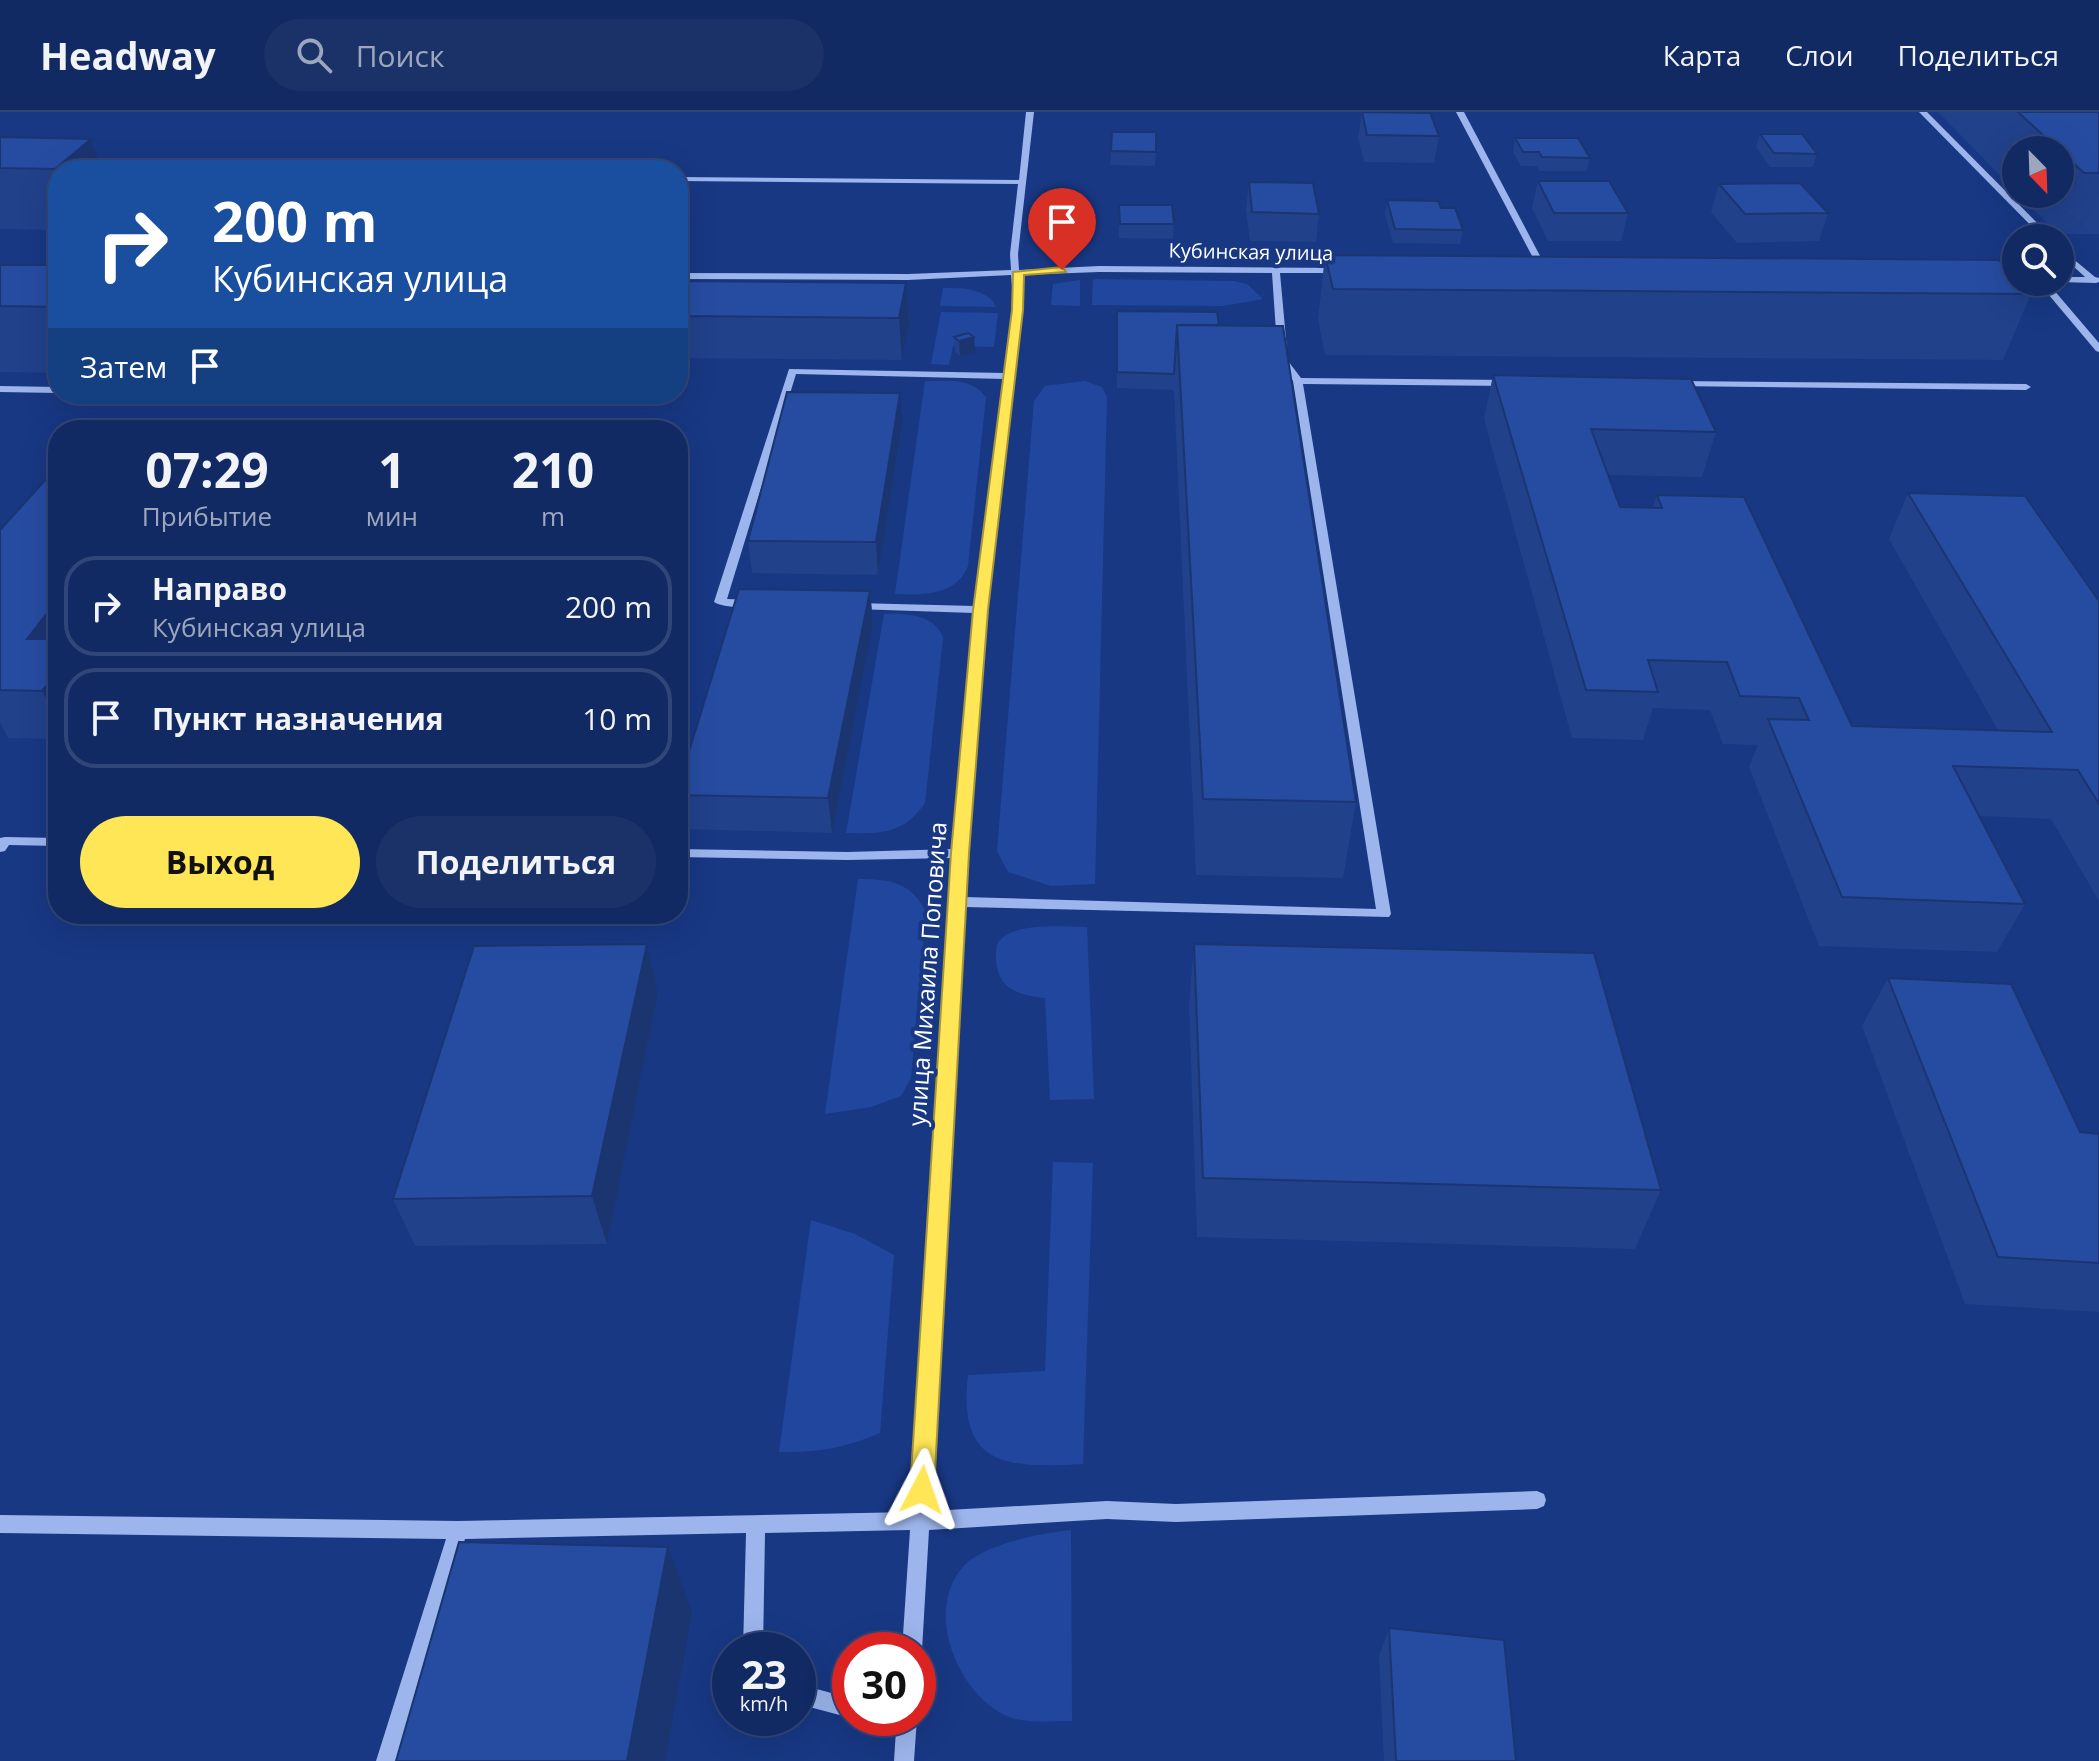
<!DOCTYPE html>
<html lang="ru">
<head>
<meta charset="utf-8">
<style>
  body { margin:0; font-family:"Open Sans",sans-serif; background:#1b3269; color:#f1f3f6; height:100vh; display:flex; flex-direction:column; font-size:30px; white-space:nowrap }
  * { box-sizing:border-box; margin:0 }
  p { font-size:26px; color:#9ca7be }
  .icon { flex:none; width:44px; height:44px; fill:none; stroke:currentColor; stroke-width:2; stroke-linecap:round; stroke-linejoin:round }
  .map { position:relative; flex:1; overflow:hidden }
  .details { position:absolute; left:48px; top:308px; width:640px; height:504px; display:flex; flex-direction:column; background:#122a63; border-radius:32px; box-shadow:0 8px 32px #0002,0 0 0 2px #314678 }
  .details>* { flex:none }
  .banner { position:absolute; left:48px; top:48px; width:640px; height:244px; border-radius:32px; box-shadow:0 8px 32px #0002,0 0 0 2px #314678; background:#1a4fa0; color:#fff; overflow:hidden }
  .needle { width:52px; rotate:157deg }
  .buttons { position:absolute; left:2002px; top:24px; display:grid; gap:16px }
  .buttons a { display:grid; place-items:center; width:72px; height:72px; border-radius:50%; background:#122a63; box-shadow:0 8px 32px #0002,0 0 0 2px #314678; font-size:40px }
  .speed { position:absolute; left:712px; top:1520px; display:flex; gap:16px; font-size:40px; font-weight:700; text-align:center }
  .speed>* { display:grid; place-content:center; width:104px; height:104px; border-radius:50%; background:#122a63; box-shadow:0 8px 32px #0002,0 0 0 2px #314678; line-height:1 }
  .speed small { font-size:20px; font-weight:400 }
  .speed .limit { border:12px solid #d22; background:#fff; color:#111 }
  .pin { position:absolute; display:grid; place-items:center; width:68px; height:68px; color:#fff; margin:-82px -34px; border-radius:50% 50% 50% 0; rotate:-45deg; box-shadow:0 0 8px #0007 }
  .pin .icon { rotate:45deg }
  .me { position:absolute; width:88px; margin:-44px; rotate:4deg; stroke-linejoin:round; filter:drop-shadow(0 0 6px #0008) }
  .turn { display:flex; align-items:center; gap:28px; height:168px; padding:0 32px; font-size:36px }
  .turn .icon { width:104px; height:104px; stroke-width:2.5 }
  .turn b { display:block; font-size:56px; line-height:68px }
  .then { display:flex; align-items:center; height:76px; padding:0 32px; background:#0003; gap:16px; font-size:30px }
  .eta { display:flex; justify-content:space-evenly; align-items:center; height:136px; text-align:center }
  .eta b { font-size:48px; font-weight:700; line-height:56px }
  .action { display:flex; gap:16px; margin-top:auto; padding:16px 32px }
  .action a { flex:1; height:92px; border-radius:48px; background:#ffe657; color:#111; font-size:32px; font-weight:700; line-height:92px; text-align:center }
  .action a+a { background:#1b3269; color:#f1f3f6 }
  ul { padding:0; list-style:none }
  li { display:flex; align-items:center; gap:24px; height:100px; margin:0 16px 12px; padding:0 16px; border:4px solid #314678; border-radius:32px }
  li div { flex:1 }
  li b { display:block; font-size:30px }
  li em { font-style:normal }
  header { display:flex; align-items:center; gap:48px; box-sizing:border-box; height:112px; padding:0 40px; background:#122a63; border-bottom:2px solid #314678 }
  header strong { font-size:38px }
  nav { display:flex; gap:44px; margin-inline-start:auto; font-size:28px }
  .search { width:560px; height:72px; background:#1b3269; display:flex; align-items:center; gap:20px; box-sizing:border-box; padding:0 28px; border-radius:44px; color:#9ca7be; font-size:30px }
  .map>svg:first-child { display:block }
  .green { fill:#20479d }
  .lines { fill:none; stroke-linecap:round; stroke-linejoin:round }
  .minor { fill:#9cb5ec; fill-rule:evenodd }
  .wall { fill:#21418b }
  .shaded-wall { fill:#1b3571 }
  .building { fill:#264ca2; stroke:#1b3571; stroke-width:2 }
  .route { fill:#ffe657; stroke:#a69639; stroke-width:2 }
  .labels { text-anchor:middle; stroke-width:8; stroke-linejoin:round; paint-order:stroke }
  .far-street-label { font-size:20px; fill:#fff; stroke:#183884 }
  .street-label { font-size:24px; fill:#fff; stroke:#183884 }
</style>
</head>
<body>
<header>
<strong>Headway</strong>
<div class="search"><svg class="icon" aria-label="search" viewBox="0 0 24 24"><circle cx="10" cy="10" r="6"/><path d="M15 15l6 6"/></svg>Поиск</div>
<nav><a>Карта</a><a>Слои</a><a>Поделиться</a></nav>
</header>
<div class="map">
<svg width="2099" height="1649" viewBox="0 0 2099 1649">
  <rect width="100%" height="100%" fill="#183884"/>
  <g class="green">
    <path d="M1093 167 1234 169 1247 172 1263 187 1223 194 1092 193Z"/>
    <path d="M1080 168V194L1051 193 1053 172Z"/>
    <path d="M943 176C961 176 988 176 996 195L940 194Z"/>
    <path d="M941 200 998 201 994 235 953 234 949 253 931 252Z"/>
    <path d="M925 269C948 269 971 265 986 285L968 454C956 484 923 483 895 482Z"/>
    <path d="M1085 269 1102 275 1107 285 1095 772 1051 774 1008 760 997 739 1034 289 1045 274Z"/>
    <path d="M884 502C905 501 935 502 943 526L925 691C904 722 880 722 846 721Z"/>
    <path d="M858 767C890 767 911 770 926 800L911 966 901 984 871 995 825 1002Z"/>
    <path d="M1087 815 1094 987 1050 988 1045 886C1018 883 996 877 996 844 996 838 996 832 1001 827 1019 810 1064 815 1087 815Z"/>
    <path d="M1053 1050 1093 1051 1083 1352C1009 1356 957 1356 968 1263L1045 1259Z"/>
    <path d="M811 1108 855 1122 894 1143 880 1321C846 1336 816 1341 779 1340Z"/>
    <path d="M1071 1418 1072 1609C1049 1609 1019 1613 999 1600 955 1573 926 1499 962 1456 982 1432 1042 1421 1071 1418Z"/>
  </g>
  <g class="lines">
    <g class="minor">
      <path d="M1026 0H1034L1018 142 1019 158 1099 154 1341 156 1345 159 1344 161H1280L1288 249 1301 266 1510 268 1515 271 1510 274 1303 272 1391 802 1389 805 964 795 930 1399 1107 1389 1176 1392 1537 1379 1544 1382 1546 1388 1544 1394 1537 1397 1176 1410 1107 1407 929 1418 922 1538 918 1546V1538H902L910 1418 765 1421 763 1538H743L746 1421 465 1427 396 1649H376L446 1427 0 1421V1403L458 1409 911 1400 953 746 847 748 678 745V737L847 740 954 737 974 501 855 497 849 494 855 491 975 494 1005 267 796 262 727 487 754 488 760 491C750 497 724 496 714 490L789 257 1005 261 1014 198 1011 163 908 168 678 167V161L908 162 1011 158 1010 142 1018 72 678 69V65L1019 68ZM1099 160 1272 161 1278 249 1293 269 1376 797 964 785 986 498 1022 198 1020 163Z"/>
      <path d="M1456 0H1464L1548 159 1547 161 1540 159Z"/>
      <path d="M1919 0H1927L2052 126H2043Z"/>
      <path d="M82 44 143 56 147 58H131L79 48 78 46Z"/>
      <path d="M2060 136 2095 165 2099 166V170L2096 171 2058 170H2060V165H2085L2060 142Z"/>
      <path d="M2038 170H2047L2099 231V240L2096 239Z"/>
      <path d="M1675 269 2026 272 2031 275 2026 278 1672 274V270Z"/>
      <path d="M0 274 58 275V281L0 280Z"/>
      <path d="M342 282H478L473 285H347Z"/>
      <path d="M5 725 58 726V734L9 733 5 739 0 740V726Z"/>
      <path d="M798 1572 850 1586 851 1606 798 1592Z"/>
      <path d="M880 1606H917L914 1649H894L896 1618 883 1613Z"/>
    </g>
  </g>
  <g class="wall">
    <path d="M1362 0 1439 24 1434 51 1364 50 1358 26Z"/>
    <path d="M1938 0H2099V122H2058L2018 82H2060V38H2016V80Z"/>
    <path d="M1112 20 1156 40 1155 54 1110 53Z"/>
    <path d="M1760 22 1817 42 1813 55H1770L1756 35Z"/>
    <path d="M0 25 91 27 103 58H58V118L0 117Z"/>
    <path d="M1515 26 1590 46 1587 59H1539L1537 54H1521L1513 40Z"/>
    <path d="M1538 69 1628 101 1621 129H1548L1532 96Z"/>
    <path d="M1249 70 1319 102 1316 130 1250 129 1246 97Z"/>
    <path d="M1719 72 1828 101 1819 129 1737 131 1711 100Z"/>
    <path d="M1387 88 1441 96 1463 118 1460 132 1393 131 1385 102Z"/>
    <path d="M1119 93 1174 112 1173 127 1119 126Z"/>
    <path d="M1325 143 2031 182 2003 248 1325 243 1318 208Z"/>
    <path d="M0 153H58V261L0 260Z"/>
    <path d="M678 169 906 171 909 213 902 248 678 246Z"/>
    <path d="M1117 199 1219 213 1356 690 1343 766 1196 763 1174 278 1117 276Z"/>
    <path d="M954 225H974L975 241 960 244 955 240Z"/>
    <path d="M1493 263 1716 320 1702 365 1608 363 1620 395 1653 396 1657 383 1852 614 1998 618 1889 427 1908 381 2099 489V789L2051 707 1980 704 2025 792 1997 840 1819 834 1749 655 1758 633 1723 632 1710 598 1653 596 1643 628 1572 626 1484 307Z"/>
    <path d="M902 312 878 463 752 461 748 429Z"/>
    <path d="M58 354V627L8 626 0 611V418Z"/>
    <path d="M870 479 873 512 832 721 683 717 678 694V675Z"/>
    <path d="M647 832 658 881 607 1132 415 1134 393 1087Z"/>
    <path d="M1194 832 1661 1078 1635 1137 1197 1125 1189 893Z"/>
    <path d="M1888 866 2080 1020 2099 1022V1200L1965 1192 1862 914Z"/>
    <path d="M1389 1516 1516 1649H1384L1379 1544Z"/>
  </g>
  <g class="shaded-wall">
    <path d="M91 27 103 58H58V65L55 57Z"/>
    <path d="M906 171 909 213 902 248 899 206Z"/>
    <path d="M974 225 975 241 960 244 959 229Z"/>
    <path d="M900 281 902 312 878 463 876 430Z"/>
    <path d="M870 479 873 512 832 721 828 686Z"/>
    <path d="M58 487V609L42 579 27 527Z"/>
    <path d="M647 832 658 881 607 1132 592 1084Z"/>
    <path d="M668 1435 692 1500 665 1649H627Z"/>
  </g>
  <g class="building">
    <path d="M1362 0 1430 1 1439 24 1367 23Z"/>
    <path d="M2018 0H2099V61H2084Z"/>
    <path d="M1112 20H1156V40L1111 39Z"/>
    <path d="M1760 22H1802L1817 42 1774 41Z"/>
    <path d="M0 25 91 27 55 57 0 56Z"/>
    <path d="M1515 26H1578L1590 46 1542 45 1539 40H1523Z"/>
    <path d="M1538 69H1609L1628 101H1554Z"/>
    <path d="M1249 70 1313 71 1319 102 1252 100Z"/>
    <path d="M1800 71 1828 101 1745 102 1719 72Z"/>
    <path d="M1387 88 1438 89 1441 96H1455L1463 118 1395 117Z"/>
    <path d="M1119 93H1172L1174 112H1120Z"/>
    <path d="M1325 143 1999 148 2016 166V170H2020L2031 182 1333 177Z"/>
    <path d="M0 153H58V195L0 194Z"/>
    <path d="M678 169 906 171 899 206 678 204Z"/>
    <path d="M1117 199 1217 200 1219 213H1177L1174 262 1117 260Z"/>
    <path d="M1177 213 1283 214 1356 690 1203 687Z"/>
    <path d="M968 221 974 225 959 229 954 225Z"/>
    <path d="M1493 263 1691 267 1716 320 1591 317 1620 395 1662 396 1657 383 1744 385 1852 614 2052 620 1908 381 2025 384 2099 489V692L2078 658 1953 654 2025 792 1842 785 1768 607 1809 608 1799 586 1740 584 1727 550 1648 548 1658 580 1586 578Z"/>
    <path d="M787 280 900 281 876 430 748 429Z"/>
    <path d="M58 354V487L27 527H58V558L42 579 0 578V418Z"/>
    <path d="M739 477 870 479 828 686 678 683V675Z"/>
    <path d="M647 832 592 1084 393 1087 474 834Z"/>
    <path d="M1194 832 1594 841 1661 1078 1203 1066Z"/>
    <path d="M1888 866 2011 872 2080 1020 2099 1022V1151L1998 1145Z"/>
    <path d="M459 1430 668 1435 627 1649H396Z"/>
    <path d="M1389 1516 1504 1528 1516 1649H1396Z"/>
  </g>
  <path class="route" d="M1062 155 1066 160 1024 163 1023 198 988 498 969 741 934 1378 930 1386 922 1390 913 1386 910 1378 951 741 973 498 1012 198 1013 160Z"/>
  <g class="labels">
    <g class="far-street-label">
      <text transform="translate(1251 140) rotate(1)" y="7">Кубинская улица</text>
    </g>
    <g class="street-label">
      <text transform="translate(928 862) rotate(-86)" y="8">улица Михаила Поповича</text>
    </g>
  </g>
</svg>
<div class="buttons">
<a><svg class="needle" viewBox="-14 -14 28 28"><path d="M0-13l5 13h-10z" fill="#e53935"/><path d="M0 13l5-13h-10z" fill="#9ca7be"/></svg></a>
<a><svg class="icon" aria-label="search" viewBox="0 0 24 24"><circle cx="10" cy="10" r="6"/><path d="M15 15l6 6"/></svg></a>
</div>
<div class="speed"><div>23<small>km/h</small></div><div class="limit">30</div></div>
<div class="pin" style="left:1062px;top:158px;background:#d93025"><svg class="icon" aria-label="arrive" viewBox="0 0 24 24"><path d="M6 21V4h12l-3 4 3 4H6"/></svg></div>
<svg class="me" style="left:922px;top:1378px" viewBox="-20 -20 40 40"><path d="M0-17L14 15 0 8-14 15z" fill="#ffe657" stroke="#fff" stroke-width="4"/></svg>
<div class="banner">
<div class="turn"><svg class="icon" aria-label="right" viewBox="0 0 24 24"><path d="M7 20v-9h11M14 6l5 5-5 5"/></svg><div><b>200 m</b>Кубинская улица</div></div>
<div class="then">Затем<svg class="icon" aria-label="arrive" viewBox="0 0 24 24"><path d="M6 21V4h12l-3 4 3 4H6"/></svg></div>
</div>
<section class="details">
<div class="eta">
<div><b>07:29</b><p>Прибытие</p></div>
<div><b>1</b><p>мин</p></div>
<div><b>210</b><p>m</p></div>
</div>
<ul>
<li><svg class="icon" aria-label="right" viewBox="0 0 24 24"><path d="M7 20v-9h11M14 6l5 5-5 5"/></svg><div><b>Направо</b><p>Кубинская улица</p></div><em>200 m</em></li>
<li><svg class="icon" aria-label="arrive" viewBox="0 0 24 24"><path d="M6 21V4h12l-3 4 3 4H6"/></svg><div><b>Пункт назначения</b></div><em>10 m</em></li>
</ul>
<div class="action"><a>Выход</a><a>Поделиться</a></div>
</section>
</div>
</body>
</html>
